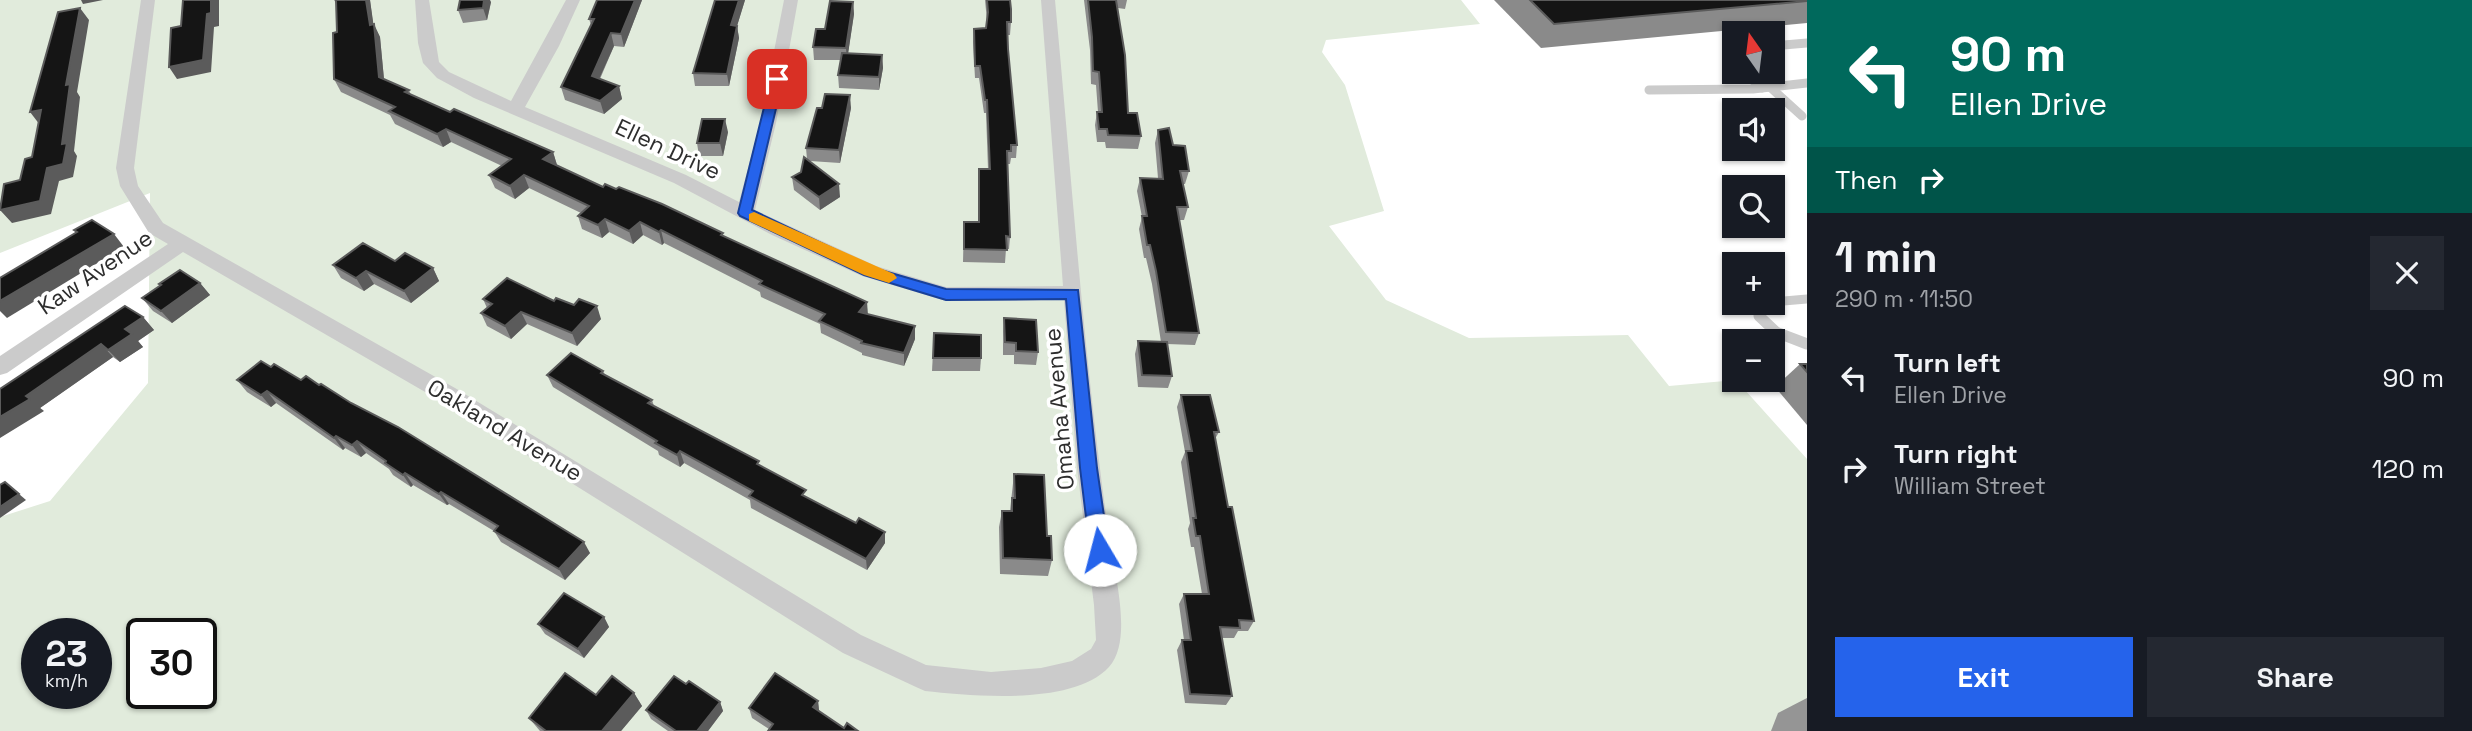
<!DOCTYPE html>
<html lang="en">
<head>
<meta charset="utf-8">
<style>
  body { margin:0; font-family:"Space Grotesk",sans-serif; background:#242831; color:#f1f3f6; height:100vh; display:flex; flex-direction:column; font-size:26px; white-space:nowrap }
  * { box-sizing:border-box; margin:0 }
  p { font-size:23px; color:#9ea1a6 }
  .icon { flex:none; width:38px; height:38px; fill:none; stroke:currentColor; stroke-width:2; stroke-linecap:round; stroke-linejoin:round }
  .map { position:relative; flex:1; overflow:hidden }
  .panel { display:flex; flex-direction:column; background:#171b24; width:665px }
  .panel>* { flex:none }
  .banner { background:#00695c; color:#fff; overflow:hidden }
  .needle { width:46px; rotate:346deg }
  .tools { position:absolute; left:1722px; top:21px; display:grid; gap:14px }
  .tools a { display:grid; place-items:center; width:63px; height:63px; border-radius:0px; background:#171b24; box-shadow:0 2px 5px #0004; font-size:35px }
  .speed { position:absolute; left:21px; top:618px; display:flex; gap:14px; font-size:35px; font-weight:700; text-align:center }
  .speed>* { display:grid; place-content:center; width:91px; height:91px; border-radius:50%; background:#171b24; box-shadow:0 2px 5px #0004; line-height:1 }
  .speed small { font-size:18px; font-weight:400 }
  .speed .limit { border:4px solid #111; border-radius:10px; background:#fff; color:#111 }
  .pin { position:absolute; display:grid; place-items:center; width:60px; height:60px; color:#fff; margin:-30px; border-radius:14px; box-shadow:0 4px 10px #0006 }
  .me { position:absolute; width:77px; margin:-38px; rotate:352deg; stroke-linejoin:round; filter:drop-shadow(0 0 5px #0008) }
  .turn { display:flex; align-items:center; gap:24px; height:147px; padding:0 28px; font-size:32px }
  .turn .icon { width:91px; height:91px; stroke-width:2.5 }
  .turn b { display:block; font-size:49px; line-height:60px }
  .then { display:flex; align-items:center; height:66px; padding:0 28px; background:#0003; gap:14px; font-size:26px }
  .round { display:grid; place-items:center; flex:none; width:74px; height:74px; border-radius:0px; background:#242831 }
  .head { display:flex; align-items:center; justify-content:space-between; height:119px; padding:0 28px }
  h1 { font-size:42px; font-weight:700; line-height:52px }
  .cta { display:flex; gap:14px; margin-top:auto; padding:14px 28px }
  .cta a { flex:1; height:80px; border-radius:0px; background:#2563eb; color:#fff; font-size:28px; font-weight:700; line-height:80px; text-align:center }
  .cta a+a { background:#242831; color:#f1f3f6 }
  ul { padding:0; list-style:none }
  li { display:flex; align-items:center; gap:21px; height:91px; padding:0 28px }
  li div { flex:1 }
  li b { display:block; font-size:26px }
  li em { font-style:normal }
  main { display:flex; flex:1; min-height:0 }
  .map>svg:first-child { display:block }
  .green { fill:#e1ebdc; fill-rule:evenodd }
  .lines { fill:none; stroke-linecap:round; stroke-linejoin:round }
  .lane-far1 { stroke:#cbcbcb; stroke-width:9 }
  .lane { stroke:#cbcbcb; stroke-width:11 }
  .street { fill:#cbcbcb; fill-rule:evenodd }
  .highway { fill:#959595; fill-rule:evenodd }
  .wall { fill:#8a8a8a }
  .shaded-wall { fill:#5b5b5b }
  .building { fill:#151515; stroke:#5b5b5b; stroke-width:2 }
  .route { fill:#2563eb; stroke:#184099; stroke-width:2 }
  .slow { fill:#f59e0b }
  .labels { text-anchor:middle; stroke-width:7; stroke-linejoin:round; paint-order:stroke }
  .street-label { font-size:23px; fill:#2e2e2e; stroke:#fff }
</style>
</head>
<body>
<main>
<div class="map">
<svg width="1807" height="731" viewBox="0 0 1807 731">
  <rect width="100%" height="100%" fill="#fff"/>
  <path class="green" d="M0 0H1461L1480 24 1326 40 1322 52 1345 85 1384 211 1329 226 1386 300 1469 338 1628 335 1669 386 1736 380 1807 459V731H0V517L50 501 148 383 150 193 0 253ZM37 634H96V693H37ZM142 634H201V693H142Z"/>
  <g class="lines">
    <g class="lane-far1">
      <path d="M1773 46 1807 43"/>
      <path d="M1734 52V63"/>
      <path d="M1743 72 1762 88"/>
      <path d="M1770 87 1802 116"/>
      <path d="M1649 90 1753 89 1807 83"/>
      <path d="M1773 302 1807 299"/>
      <path d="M1759 311V304L1770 303"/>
    </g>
    <path class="lane" d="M1759 309V316L1776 332 1807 344"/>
    <path class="street" d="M141 0H155L134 168 138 186 163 223 455 388 861 635 926 665 991 672 1041 668 1072 661 1091 649 1096 640 1094 605 1077 468 1064 300 946 301 862 276 772 235 674 183 474 98 437 78 423 63 418 43 415 0H429L439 62 449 72 511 101 566 0H580L559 46 525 107 686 175 739 202 760 123 784 0H798L776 123 755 210 876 266 946 287 1063 286 1041 0H1055C1072 181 1084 363 1110 543 1115 575 1133 641 1109 667 1073 706 973 696 925 691L916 687 843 653 439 400 183 252 7 373 0 375V356L168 244 149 233 120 186 116 168Z"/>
    <path class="highway" d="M1807 698V731H1771L1778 713Z"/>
  </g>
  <g class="wall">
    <path d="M334 0H370L373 24 380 37 384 79 409 90 411 95 450 112 553 152 557 165H556L603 187 724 236 868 315 915 326V339L904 366 862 355V353L821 333 820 324 761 297 760 292 664 243 662 245 643 235 633 244 609 232 602 238 582 229 578 216 581 213 529 188 515 199 495 188 489 175 502 166 451 142 443 147 395 124 390 115 341 92 334 79 337 32 336 3Z"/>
    <path d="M597 0H642L624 47 614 46 600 79 619 86 622 99 604 114 565 100 561 87 591 25 589 19Z"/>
    <path d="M715 0H745L737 26 739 38 729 86H695L693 73Z"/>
    <path d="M985 0H1010L1011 22 1010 35H1008V49L1017 145 1016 158H1011L1010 164H1008L1010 237 1009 249H1006L1005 263 963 262 964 222H978V182L979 169H988L986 113H984L979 78H975L973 42 974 29 986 28 987 21Z"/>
    <path d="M1084 0H1127L1125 9 1118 8 1128 113 1141 136 1138 149 1106 148 1105 142H1097L1095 125 1097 112H1098L1096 85 1091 84 1090 50Z"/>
    <path d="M1494 0H1807V23L1541 48Z"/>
    <path d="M491 2 487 20 463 23 458 10Z"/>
    <path d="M853 2 854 14 848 53 882 55 883 68 879 90 839 88 838 75 841 60H814L813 47 825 29Z"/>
    <path d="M851 108 840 163 810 161 840 197 820 210 794 190 792 177 801 172 807 159 806 148Z"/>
    <path d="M1158 130 1173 145 1189 171 1185 184H1183L1188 207 1184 220H1179L1199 333 1195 345 1167 344 1172 376 1168 388 1138 387 1135 354 1138 341 1161 342 1152 284 1146 258H1144L1139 229 1142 217 1137 191 1140 178H1158L1155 143Z"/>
    <path d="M728 132 723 156H699L697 143Z"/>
    <path d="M395 261 433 268 439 281 411 303 374 284 364 291 341 278 333 265Z"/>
    <path d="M200 283 210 295 172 323 153 311 142 298 161 286 159 284Z"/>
    <path d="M483 299 554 301 601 319 577 346 527 324 511 339 487 326 481 313 487 308Z"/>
    <path d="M143 317 154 330 138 341 143 347 120 362 113 357 40 408 44 411 0 389Z"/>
    <path d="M1004 318 1038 352 1036 365 1014 364V355H1003V331Z"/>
    <path d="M934 333 981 358 980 371H932Z"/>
    <path d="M1800 364H1807V425L1775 387Z"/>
    <path d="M271 367 301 380 319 385 351 403 590 553 565 580 501 542 494 531 449 504 447 505 413 485 411 487 393 475 389 469 366 453 361 457 345 448 343 450 276 403 271 407 247 392 237 380Z"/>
    <path d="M603 371 605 375 652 400 654 406 760 466 807 498 856 523 885 532V543L867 570 751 508 750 500 684 463 680 467 659 455 658 451 553 387 547 375Z"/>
    <path d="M1181 395 1219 432 1215 439 1228 507 1254 621 1248 631H1238L1234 638H1222L1232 696 1226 705 1185 703 1177 650 1182 640H1184L1179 604 1184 594H1202L1194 547H1191L1188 529 1190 523 1181 462 1185 452 1177 407Z"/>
    <path d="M1014 474 1047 536 1052 560 1048 576 1000 574 999 527 1002 511H1010Z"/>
    <path d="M604 617 609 627 584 658 545 634 538 624Z"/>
    <path d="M686 684 720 702 723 711 708 731H668L651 719 646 710Z"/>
    <path d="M634 693 642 706 621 731H540L529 718 596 695Z"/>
    <path d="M818 701 819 711 844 728 769 729 752 718 749 708Z"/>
  </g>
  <g class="shaded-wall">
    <path d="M81 0H103L83 4Z"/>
    <path d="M211 0H219V26L214 27 211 72 177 79 169 67 207 14Z"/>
    <path d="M366 0H370L375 35 374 24 380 37 385 90 379 77Z"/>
    <path d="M484 0H490L491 2 487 20 483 8Z"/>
    <path d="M635 0H642L624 47 621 34Z"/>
    <path d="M739 0H745L737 26 739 38 729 86 727 74 731 25Z"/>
    <path d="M853 2 854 14 847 61 846 48Z"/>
    <path d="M80 8 89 20 77 92 80 97 74 151 77 156 73 177 59 181 51 214 12 223 0 210 47 168 62 144 66 85Z"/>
    <path d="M611 33 614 46 595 88 592 76Z"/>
    <path d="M882 55 883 68 879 90V77Z"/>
    <path d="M619 86 622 99 604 114 600 101Z"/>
    <path d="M850 95 851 108 840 163 839 150Z"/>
    <path d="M41 110 40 125 30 112Z"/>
    <path d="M725 119 728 132 723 156 720 143Z"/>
    <path d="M446 129 451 142 443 147 437 134Z"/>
    <path d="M553 152 557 165 547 172 543 159Z"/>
    <path d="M524 175 529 188 515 199 510 186Z"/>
    <path d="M839 184 840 197 820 210 819 197Z"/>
    <path d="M605 219 609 232 602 238 598 225Z"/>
    <path d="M640 222 643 235 633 244 629 231Z"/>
    <path d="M661 230 664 243 662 245 659 232Z"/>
    <path d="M114 234 124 247 7 318 0 311V301Z"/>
    <path d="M433 268 439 281 411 303 404 291Z"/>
    <path d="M366 271 374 284 364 291 356 278Z"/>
    <path d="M200 283 210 295 172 323 161 311Z"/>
    <path d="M867 302 868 315 859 312Z"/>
    <path d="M597 306 601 319 577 346 572 333Z"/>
    <path d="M521 312 527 324 511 339 505 326Z"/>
    <path d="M143 317 154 330 138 341 143 347 120 362 108 350 125 329Z"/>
    <path d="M915 326V339L904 366V353Z"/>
    <path d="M101 344 113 357 40 408 44 411 0 438V417L26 396Z"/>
    <path d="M267 391 276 403 271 407 261 395Z"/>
    <path d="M336 436 345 448 343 450 334 438Z"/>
    <path d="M357 441 366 453 361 457 352 445Z"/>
    <path d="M680 451 684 463 680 467 677 455Z"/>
    <path d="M405 473 413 485 411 487 403 475Z"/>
    <path d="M5 482 26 500 0 518V507Z"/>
    <path d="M441 492 449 504 447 505 439 494Z"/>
    <path d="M885 532V543L867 570 866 559Z"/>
    <path d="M584 542 590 553 565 580 559 569Z"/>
    <path d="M604 617 609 627 584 658 578 649Z"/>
    <path d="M634 693 642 706 621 731H602Z"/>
    <path d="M818 701 819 710 815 717 813 707Z"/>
    <path d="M720 702 723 711 708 731H697Z"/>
  </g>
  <g class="building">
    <path d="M183 0H211V13L207 14 203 60 169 67 171 28 181 26Z"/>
    <path d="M336 0H366L370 25 374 24 379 77 409 90 405 92 450 112 454 109 553 152 543 159 603 187 605 184 616 189 619 187 662 204 723 233 721 235 867 302 859 312 915 326 904 353 861 343 862 341 819 321 825 314 759 284 762 281 661 230 659 232 640 222 629 231 605 219 598 225 578 216 589 206 524 175 510 186 489 175 511 159 446 129 437 134 389 111 395 107 334 79 333 33 337 32Z"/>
    <path d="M460 0H484L483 8 458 10Z"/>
    <path d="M597 0H635L621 34 611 33 592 76 619 86 600 101 561 87 594 19H589Z"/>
    <path d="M715 0H739L731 25 737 26 727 74 693 73Z"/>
    <path d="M987 0H1010L1011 9V22H1007L1008 49 1017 145H1011V151H1007L1010 237 1006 236 1007 250 964 249V222H979V169H990L987 100H985L980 66H975L974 29 986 28 988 12Z"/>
    <path d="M1088 0H1116L1125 55 1128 113H1137L1141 136 1108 135 1107 129H1099L1097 112H1102L1099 72 1093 71 1092 37Z"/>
    <path d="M1530 0H1807V1L1554 24Z"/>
    <path d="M830 1 853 2 846 48 813 47 816 29H825Z"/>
    <path d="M80 8 66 85 70 84 62 144 67 143 63 164 47 168 40 201 0 210 4 184 20 180 25 159 32 157 41 110 30 112 58 12Z"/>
    <path d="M842 53 882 55 879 77 838 75Z"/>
    <path d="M825 94 850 95 839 150 806 148 817 108H822Z"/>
    <path d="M702 119H725L720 143H697Z"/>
    <path d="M1169 128 1173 145 1185 146 1189 171H1180L1188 207H1177L1199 333 1166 332 1156 271 1150 245H1147L1142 216H1147L1140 178 1163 179 1158 130Z"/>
    <path d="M804 157 839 184 819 197 792 177 801 172Z"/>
    <path d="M92 220 114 234 0 301V278L77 232 74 230Z"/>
    <path d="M363 243 395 261 405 253 433 268 404 291 366 271 356 278 333 265Z"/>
    <path d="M180 270 200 283 161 311 142 298 161 285 159 284Z"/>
    <path d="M507 278 554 301 556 298 574 305 579 299 597 306 572 333 521 312 505 326 481 313 492 304 483 299Z"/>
    <path d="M125 306 143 317 125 329 132 334 108 350 101 344 26 396 30 399 0 417V389Z"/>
    <path d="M1004 318 1036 320 1038 352 1016 351V343L1005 342Z"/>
    <path d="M934 333 981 335V358H933Z"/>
    <path d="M1138 341 1167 342 1172 376 1142 375Z"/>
    <path d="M571 353 603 371 601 373 652 400 648 403 759 461 757 464 806 490 802 495 856 523 859 518 885 532 866 559 749 496 753 491 680 451 677 455 655 443 657 441 547 375Z"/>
    <path d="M261 361 271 367 274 364 301 380 306 376 319 385 321 384 351 403 398 427 584 542 559 569 494 531 498 526 441 492 439 494 405 473 403 475 385 463 386 461 357 441 352 445 336 436 334 438 267 391 261 395 237 380Z"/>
    <path d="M1800 364H1807V372Z"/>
    <path d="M1181 395H1210L1219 432H1214L1228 507H1232L1254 621 1239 620 1240 628 1220 627 1232 696 1190 694 1182 640H1191L1184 594H1209L1200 536H1196L1193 518H1196L1186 451H1192Z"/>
    <path d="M1014 474 1044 475 1047 536H1051L1052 560 1003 558 1002 511H1012V498H1015Z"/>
    <path d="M5 482 19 494 0 507V485Z"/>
    <path d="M564 593 604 617 578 649 538 624Z"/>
    <path d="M565 673 596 695 612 676 634 693 602 731H546L529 718Z"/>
    <path d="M775 673 818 701 813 707 844 728 847 723 858 731H768L773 724 749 708Z"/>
    <path d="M674 676 686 684 689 681 720 702 697 731H676L646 710Z"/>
  </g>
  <path class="route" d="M777 75 783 79 752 210 874 268 946 289 1078 290 1097 468 1109 550 1106 556 1100 558 1093 556 1090 550 1080 468 1066 299 946 300 864 275 740 216 738 213 771 79Z"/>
  <path class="slow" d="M754 212 894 274 897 278 889 283 864 275 749 221V214Z"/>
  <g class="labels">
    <g class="street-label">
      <text transform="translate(668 149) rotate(25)" y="8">Ellen Drive</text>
      <text transform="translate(95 272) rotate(-34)" y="8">Kaw Avenue</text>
      <text transform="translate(1059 409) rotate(-95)" y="8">Omaha Avenue</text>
      <text transform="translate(505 430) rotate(31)" y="8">Oakland Avenue</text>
    </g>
  </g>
</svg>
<div class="tools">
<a><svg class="needle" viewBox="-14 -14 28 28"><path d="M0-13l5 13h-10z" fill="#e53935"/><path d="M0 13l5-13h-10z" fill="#9ea1a6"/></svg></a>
<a><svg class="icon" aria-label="sound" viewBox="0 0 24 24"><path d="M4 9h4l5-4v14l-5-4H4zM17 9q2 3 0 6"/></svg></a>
<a><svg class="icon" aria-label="search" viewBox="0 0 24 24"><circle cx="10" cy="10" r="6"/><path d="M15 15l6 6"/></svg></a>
<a>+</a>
<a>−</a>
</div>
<div class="speed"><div>23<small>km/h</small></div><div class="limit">30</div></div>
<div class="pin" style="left:777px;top:79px;background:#d93025"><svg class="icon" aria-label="arrive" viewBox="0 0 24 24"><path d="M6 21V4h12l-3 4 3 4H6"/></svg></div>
<svg class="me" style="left:1100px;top:550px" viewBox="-20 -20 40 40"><circle r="19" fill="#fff"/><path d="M0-13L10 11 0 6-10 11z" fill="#2563eb"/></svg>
</div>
<section class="panel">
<div class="banner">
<div class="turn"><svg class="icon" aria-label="left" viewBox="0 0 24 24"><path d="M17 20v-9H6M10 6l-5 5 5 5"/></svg><div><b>90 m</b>Ellen Drive</div></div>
<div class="then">Then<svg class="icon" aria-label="right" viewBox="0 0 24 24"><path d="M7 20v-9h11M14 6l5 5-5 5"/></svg></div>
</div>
<div class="head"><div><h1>1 min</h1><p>290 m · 11:50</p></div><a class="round"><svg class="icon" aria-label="close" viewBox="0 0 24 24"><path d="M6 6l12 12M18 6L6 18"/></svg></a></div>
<ul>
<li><svg class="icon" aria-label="left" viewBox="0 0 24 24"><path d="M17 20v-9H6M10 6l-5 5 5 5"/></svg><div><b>Turn left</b><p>Ellen Drive</p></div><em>90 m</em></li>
<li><svg class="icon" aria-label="right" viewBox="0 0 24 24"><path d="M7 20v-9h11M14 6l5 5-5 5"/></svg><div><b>Turn right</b><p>William Street</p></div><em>120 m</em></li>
</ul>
<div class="cta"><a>Exit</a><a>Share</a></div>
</section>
</main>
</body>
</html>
